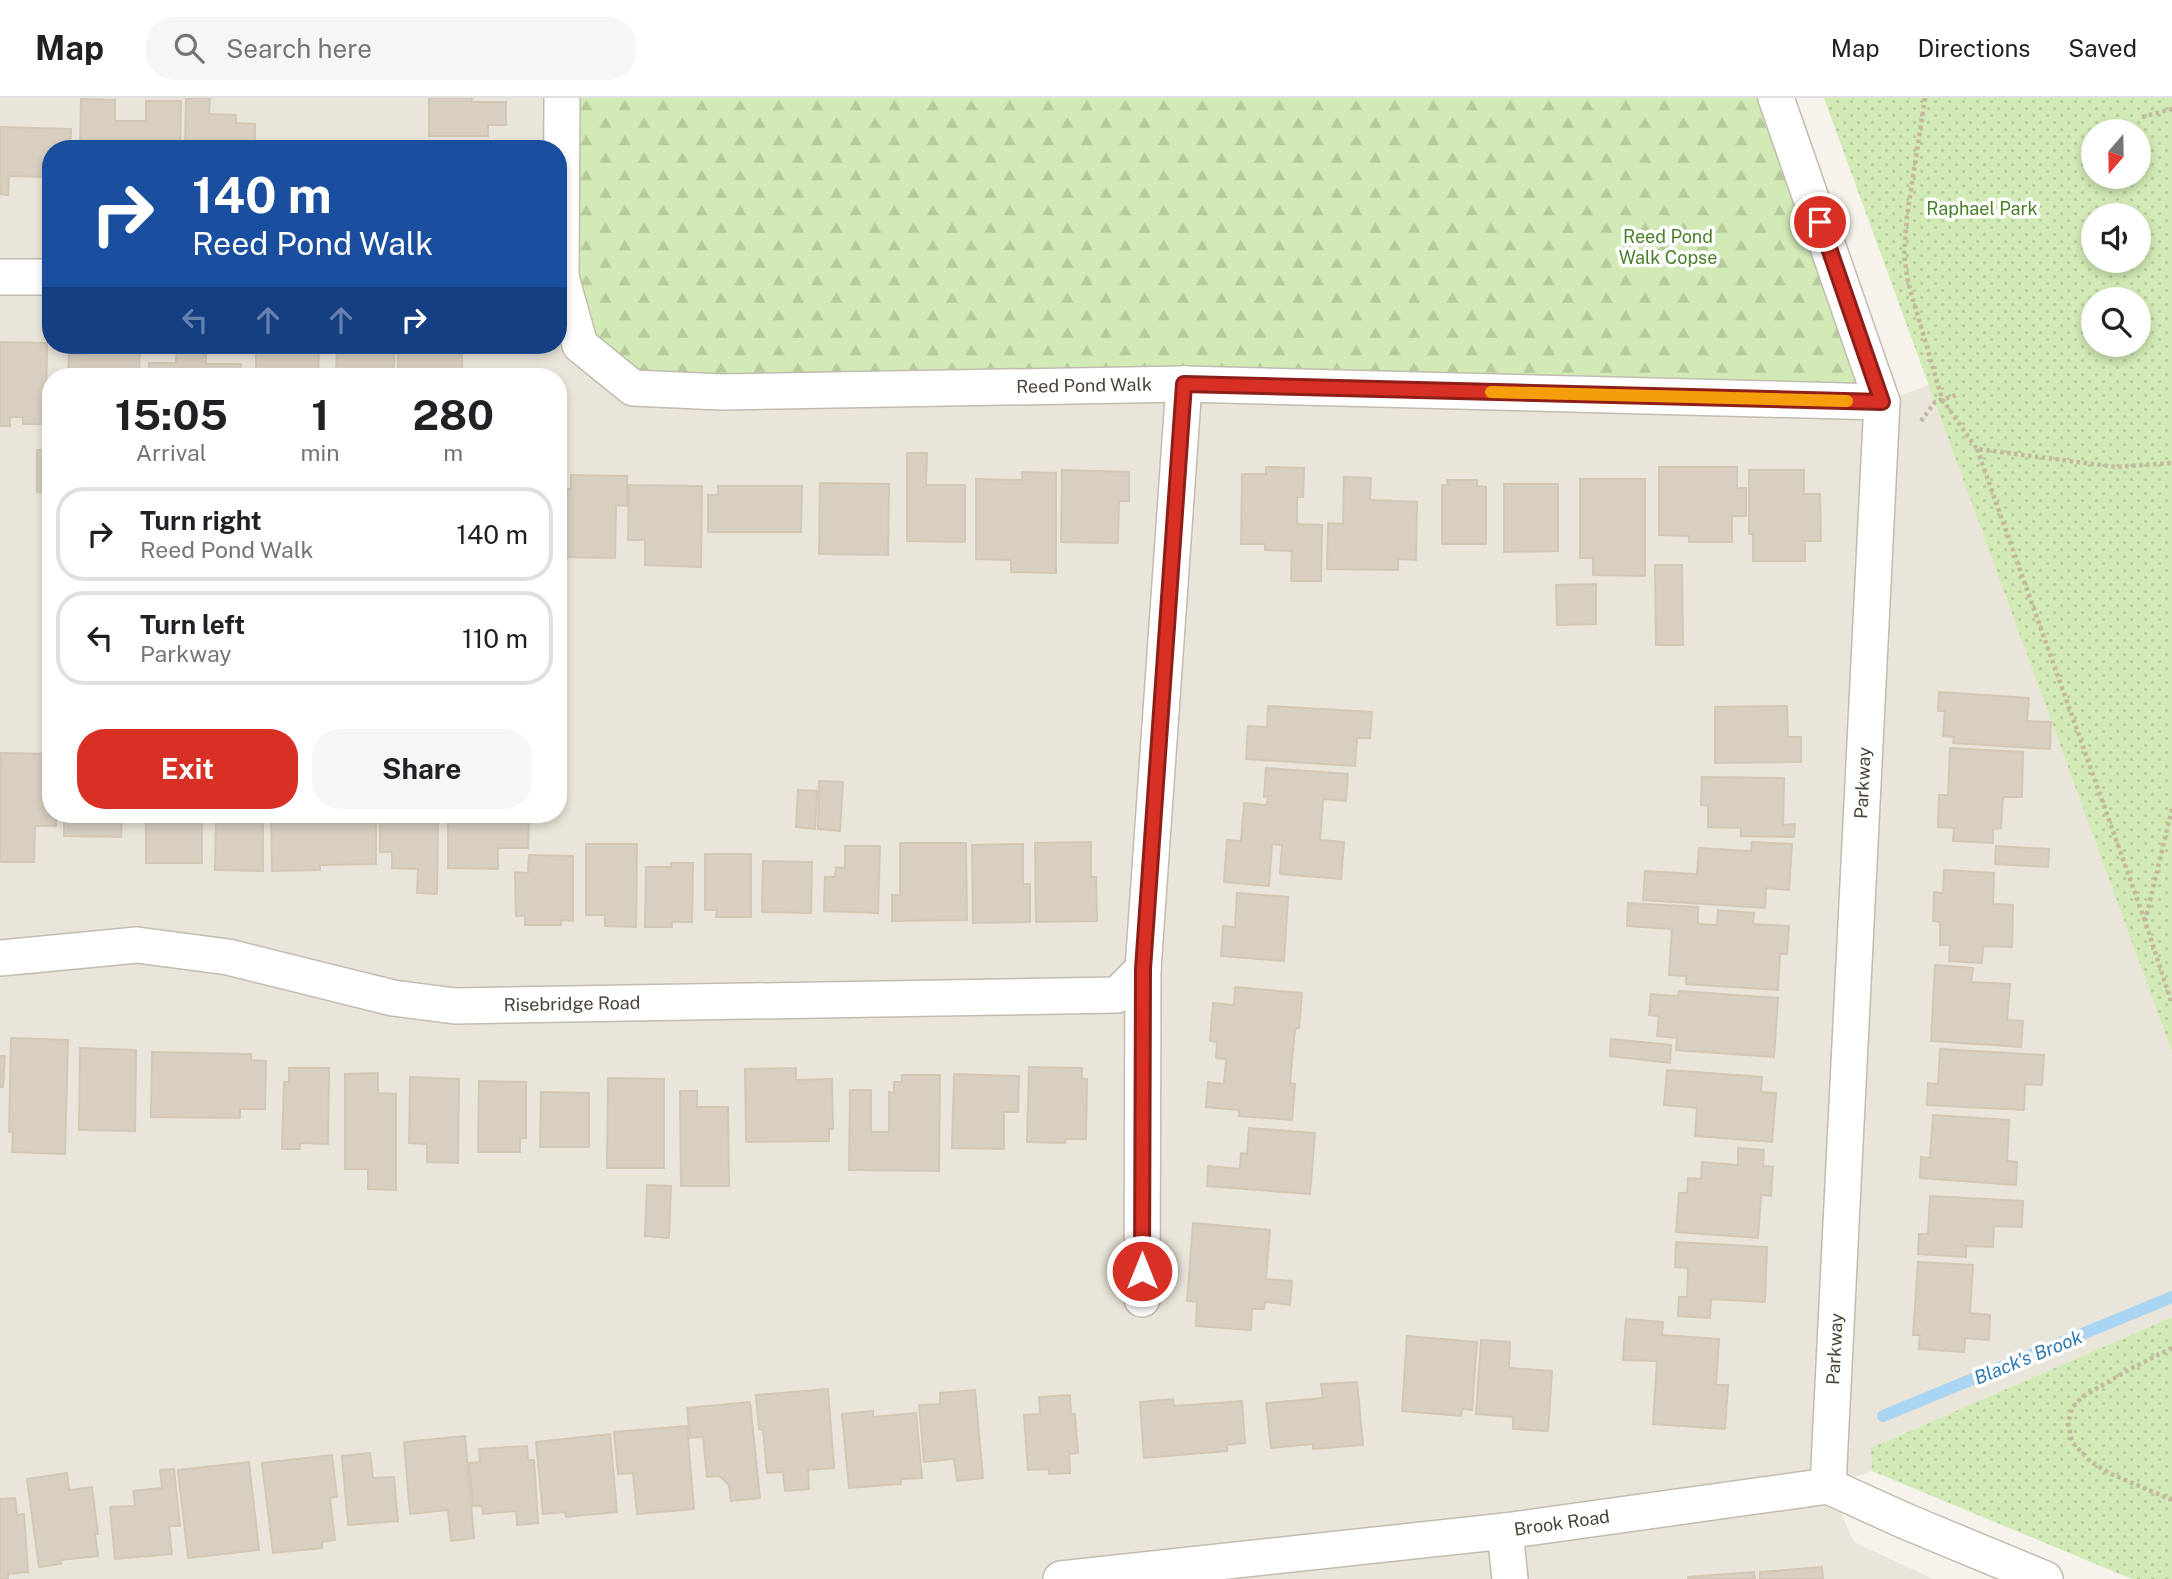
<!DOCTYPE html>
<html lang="en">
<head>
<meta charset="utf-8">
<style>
  body { margin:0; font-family:"Public Sans",sans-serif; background:#f6f6f6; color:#202124; height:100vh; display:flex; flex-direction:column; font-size:26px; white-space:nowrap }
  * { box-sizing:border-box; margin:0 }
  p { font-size:23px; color:#757577 }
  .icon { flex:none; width:38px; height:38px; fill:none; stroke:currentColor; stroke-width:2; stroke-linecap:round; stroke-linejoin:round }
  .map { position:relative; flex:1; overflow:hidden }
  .details { position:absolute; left:42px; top:270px; width:525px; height:455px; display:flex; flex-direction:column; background:#fff; border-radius:28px; box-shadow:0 4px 10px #0003 }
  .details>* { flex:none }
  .top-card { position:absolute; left:42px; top:42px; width:525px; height:214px; border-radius:28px; box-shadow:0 4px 10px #0003; background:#1a4fa0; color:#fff; overflow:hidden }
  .needle { width:46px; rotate:200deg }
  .tools { position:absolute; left:2081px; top:21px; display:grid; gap:14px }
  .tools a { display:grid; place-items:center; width:70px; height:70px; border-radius:50%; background:#fff; box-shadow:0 4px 10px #0003; font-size:35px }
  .pin { position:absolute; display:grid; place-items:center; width:60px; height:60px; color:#fff; margin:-30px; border:4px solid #fff; border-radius:50%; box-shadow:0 2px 7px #0007 }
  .me { position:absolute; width:77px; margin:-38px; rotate:0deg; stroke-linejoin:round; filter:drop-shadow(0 0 5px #0008) }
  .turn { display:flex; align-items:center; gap:24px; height:147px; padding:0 35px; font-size:32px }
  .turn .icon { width:91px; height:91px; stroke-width:2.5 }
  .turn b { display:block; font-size:49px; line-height:60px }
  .lanes { display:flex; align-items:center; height:66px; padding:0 35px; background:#0003; justify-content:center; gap:35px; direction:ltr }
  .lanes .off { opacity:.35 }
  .eta { display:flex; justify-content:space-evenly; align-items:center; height:119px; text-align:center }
  .eta b { font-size:42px; font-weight:700; line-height:49px }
  .button { display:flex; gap:14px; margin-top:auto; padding:14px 35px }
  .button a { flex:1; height:80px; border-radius:28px; background:#d93025; color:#fff; font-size:28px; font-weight:700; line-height:80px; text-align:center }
  .button a+a { background:#f6f6f6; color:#202124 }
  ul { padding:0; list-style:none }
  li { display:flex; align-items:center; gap:21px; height:94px; margin:0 14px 10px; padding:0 21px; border:4px solid #e0e0e0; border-radius:28px }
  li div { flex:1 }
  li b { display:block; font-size:26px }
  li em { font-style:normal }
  header { display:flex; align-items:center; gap:42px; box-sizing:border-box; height:98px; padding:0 35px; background:#fff; border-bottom:2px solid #e0e0e0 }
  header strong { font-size:33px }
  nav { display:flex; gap:38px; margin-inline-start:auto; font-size:24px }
  .search { width:490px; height:63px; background:#f6f6f6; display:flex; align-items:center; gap:18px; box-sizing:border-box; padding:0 24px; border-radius:28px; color:#757577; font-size:26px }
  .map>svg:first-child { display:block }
  .residential { fill:#eae5da; fill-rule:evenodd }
  .grass { fill:url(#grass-dots); fill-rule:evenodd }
  .forest { fill:url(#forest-firs) }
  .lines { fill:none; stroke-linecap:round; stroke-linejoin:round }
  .stream { stroke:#a9d4f2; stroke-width:12 }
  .building { fill:#d8cfc1; stroke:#d3c7b4; stroke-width:2 }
  .street-casing { stroke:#c2bbae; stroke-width:38 }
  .path { stroke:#c4b79f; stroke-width:4.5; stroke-dasharray:3.5 3.5; stroke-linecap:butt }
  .street { stroke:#fff; stroke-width:35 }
  .route-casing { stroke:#8d1f18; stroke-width:18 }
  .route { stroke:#d93025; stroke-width:12 }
  .slow { stroke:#f59e0b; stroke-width:12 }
  .labels { text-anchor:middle; stroke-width:7; stroke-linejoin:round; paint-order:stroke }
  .park-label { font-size:18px; fill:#4a7f2a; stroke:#fff }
  .street-label { font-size:18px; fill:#4b4439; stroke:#fff }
  .water-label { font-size:19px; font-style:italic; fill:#2e7ab2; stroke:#fff }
</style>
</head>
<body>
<header>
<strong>Map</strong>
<div class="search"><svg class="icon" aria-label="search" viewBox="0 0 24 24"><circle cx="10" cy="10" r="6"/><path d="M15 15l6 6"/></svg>Search here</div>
<nav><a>Map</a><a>Directions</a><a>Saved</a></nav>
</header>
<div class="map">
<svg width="2172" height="1481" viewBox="0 0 2172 1481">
  <defs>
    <pattern id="grass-dots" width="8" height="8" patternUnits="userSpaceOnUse" patternTransform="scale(1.75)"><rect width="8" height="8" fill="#d2eab5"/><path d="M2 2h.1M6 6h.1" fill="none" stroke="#b6ca9c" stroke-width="1.8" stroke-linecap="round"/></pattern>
    <pattern id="forest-firs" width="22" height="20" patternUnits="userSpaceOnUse" patternTransform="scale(1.75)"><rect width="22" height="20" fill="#d2eab5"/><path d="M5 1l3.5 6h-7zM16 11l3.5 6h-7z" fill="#b6ca9c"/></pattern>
  </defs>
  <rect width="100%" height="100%" fill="#f6f3ec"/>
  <path class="residential" d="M0 0H562L1882 304 1929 287 2172 954V1219L1871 1350 1872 1373 1829 1388 1854 1444 1933 1481H0ZM51 51H558V247H51ZM51 278H558V716H51Z"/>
  <g class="grass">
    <path d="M1824 0H2172V954ZM2093 33H2138V79H2093ZM2093 117H2138V163H2093ZM2093 201H2138V247H2093Z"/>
    <path d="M2172 1219V1481H2132L1872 1373 1871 1350Z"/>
  </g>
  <path class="forest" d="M562 0H1776L1882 304 633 290 580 247Z"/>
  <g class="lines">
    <path class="stream" d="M1883 1318 2172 1199"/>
  </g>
  <g class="building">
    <path d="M186 0H210L209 16 236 17V25L255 26V51H185Z"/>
    <path d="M429 0H472V4H506V27H488V38H429Z"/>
    <path d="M81 1 115 2V23H146V3H181L180 51H80Z"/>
    <path d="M0 29 71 31 70 51H51V79L9 78 8 97 0 96Z"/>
    <path d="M405 50 492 51H405Z"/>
    <path d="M0 244 47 245 46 326H23V319H10V328H0Z"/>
    <path d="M82 247 140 249 139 278H68L69 256H82Z"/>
    <path d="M177 247H206V266H241L240 278H149V265H176Z"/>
    <path d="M256 247H319L318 278H256Z"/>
    <path d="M337 247H395L393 278H336Z"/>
    <rect x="398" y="247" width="64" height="31"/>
    <path d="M37 352H51V395L37 394Z"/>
    <path d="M907 355H927L926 387H965V444L907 443Z"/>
    <path d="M1266 369 1304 370 1303 399H1297V426L1322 427 1321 483H1291L1292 453 1265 452V446H1241L1242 376H1266Z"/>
    <path d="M1659 369H1737V390H1746V418H1732V444H1689V438L1659 437Z"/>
    <path d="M1062 372 1129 374V403H1119L1118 445 1061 444Z"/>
    <path d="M1749 372H1804V396H1820L1821 443H1805V463H1753V436H1749Z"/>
    <path d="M1022 374 1056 375V475L1011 474V462L976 461V381L1022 382Z"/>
    <path d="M571 377 627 378V408L616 407 615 460 558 459V390L571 391Z"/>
    <path d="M1344 379 1371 380 1370 402 1417 404 1416 462 1398 461V472L1327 471 1328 425 1343 426Z"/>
    <path d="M1580 381H1645V478L1593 477V460H1580Z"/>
    <path d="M1447 382H1477V388L1486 389V446H1442V387H1448Z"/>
    <path d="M820 385 889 386 888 457 819 456Z"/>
    <path d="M1504 386H1558V453L1504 454Z"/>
    <path d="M629 387 702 388 701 469 645 467V442H628Z"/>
    <path d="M718 388H802L801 434H708V397H718Z"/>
    <path d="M1655 467H1682L1683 547H1656Z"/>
    <path d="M1596 486V526L1557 527 1556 487Z"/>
    <path d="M1939 594 2029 600 2027 623 2051 624 2050 651 1953 645 1954 639 1943 638 1945 613H1938Z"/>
    <path d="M1268 608 1372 614 1370 640H1357L1355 668 1246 661 1248 628 1267 629Z"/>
    <path d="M1787 608 1788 639H1801V664L1715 665V609Z"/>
    <path d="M1950 650 2023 654 2022 699H2003L2001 730 1993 731V745L1953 743 1954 730 1938 729 1939 697H1948Z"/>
    <path d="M1 655 51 656V716H56V728H35L34 764H0Z"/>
    <path d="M1266 670 1348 676 1346 703 1323 701 1320 742 1344 744 1341 781 1280 776 1282 747 1272 746 1269 788 1224 784 1227 742 1241 743 1244 705 1267 707 1268 698 1264 699Z"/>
    <path d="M1702 679 1784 680 1783 727 1795 726 1794 739 1741 738V730L1708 729V708L1701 707Z"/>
    <path d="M819 683 843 684 840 733 818 731Z"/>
    <path d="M798 692 817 693 815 731 796 729Z"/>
    <path d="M64 716H122L121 739 64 738Z"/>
    <rect x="146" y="716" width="56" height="49"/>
    <path d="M216 716H263V773L215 772Z"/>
    <path d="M271 716H376V766L320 767V772L272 773Z"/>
    <path d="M380 716H438L437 796 417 795 418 771 392 770V754H380Z"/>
    <path d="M448 716 529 717 528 750H498V771L448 770Z"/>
    <path d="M1091 744V779H1096L1097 823 1036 824 1035 745Z"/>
    <path d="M1752 744 1792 746 1789 792 1766 790 1765 810 1643 802 1645 773 1697 776 1699 750 1751 753Z"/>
    <path d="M900 745H966L967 822 892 823V797H900Z"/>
    <path d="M586 746H637L636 829 605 828V817H586Z"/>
    <path d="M1023 746V786H1030V824L973 825 972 747Z"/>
    <path d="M845 748H880L878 815 824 813 825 779H835L836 769 845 770Z"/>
    <path d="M1996 748 2049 751 2048 769 1995 766Z"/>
    <path d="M705 756H751V819H716L717 812H705Z"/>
    <path d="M529 757 573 758V823L561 822V827H525V818H516L515 774 528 775Z"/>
    <path d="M763 763 812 764 811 815 762 814Z"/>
    <path d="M671 765H693L692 824H672V829H645L646 769H671Z"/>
    <path d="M1944 772 1994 775 1993 806 2013 807 2012 849 1983 848 1982 865 1949 863 1950 847H1940V824L1933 823 1934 794 1943 795Z"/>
    <path d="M1237 795 1288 799 1284 863 1221 858 1223 828 1235 829Z"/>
    <path d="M1628 805 1698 809V826L1717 827 1718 812 1754 815 1753 826 1789 828 1787 856H1780L1778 892 1686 886V878L1669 877 1672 831 1627 828Z"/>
    <path d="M1935 867 1973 870 1971 884 2010 886 2007 922 2023 923 2021 949 1931 943Z"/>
    <path d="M1235 889 1302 895 1299 930 1295 931 1290 985 1295 986 1292 1022 1239 1018V1012L1206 1009 1208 984 1224 986 1226 961 1216 960 1217 944 1210 943 1213 905 1234 907Z"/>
    <path d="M1679 893 1778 900 1774 959 1676 952 1677 940 1657 938 1659 918 1649 917 1651 896 1678 898Z"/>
    <path d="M11 940 68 942 65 1056 12 1054 13 1034H9Z"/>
    <path d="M1611 941 1671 947 1670 965 1610 958Z"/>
    <path d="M80 950 136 952 135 1033 79 1032Z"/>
    <path d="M1940 951 2044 957 2042 987 2025 986 2024 1012 1927 1007 1928 985 1938 986Z"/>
    <path d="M152 954 251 956V962L266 963 265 1011H240V1020L151 1019Z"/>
    <path d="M0 958H5L3 989H0Z"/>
    <path d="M1029 969 1082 970V981H1087L1086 1041H1065V1045L1027 1044Z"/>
    <path d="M289 970H329L328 1046 300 1045V1051H282L284 984H289Z"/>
    <path d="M796 970V982L832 981 833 1031H829V1043L746 1044 745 971Z"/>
    <path d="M1667 972 1762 979 1761 994 1776 995 1772 1044 1695 1038 1697 1010 1664 1007Z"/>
    <path d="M378 975V995L396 996V1092L368 1091V1071H345V976Z"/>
    <path d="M954 976 1019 978 1018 1014H1004V1051L952 1050Z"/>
    <path d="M902 977H940L939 1073 849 1072 850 992H871V1034H889V994L894 995V984H902Z"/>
    <path d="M410 979 459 981 458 1065 427 1064V1046L409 1045Z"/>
    <path d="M608 980 664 981V1070H607Z"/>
    <path d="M479 983 526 984V1040H520V1054H478Z"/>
    <path d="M680 993H697V1009H728L729 1088H681Z"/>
    <path d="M541 994 589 995V1049H540Z"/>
    <path d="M1933 1017 2009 1022 2007 1063 2017 1064 2016 1087 1920 1080 1921 1059 1930 1060Z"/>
    <path d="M1249 1030 1315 1035 1310 1096 1207 1088 1208 1068 1240 1071 1241 1055 1247 1056Z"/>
    <path d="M1738 1050 1764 1052 1763 1068 1773 1069 1771 1098 1761 1097 1758 1140 1676 1134 1679 1095H1687L1688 1080 1701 1081 1702 1064 1738 1067Z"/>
    <path d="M647 1087 671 1088 669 1140 645 1138Z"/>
    <path d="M1930 1098 2023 1103 2022 1129 1994 1128 1993 1149 1966 1148V1159L1918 1156 1919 1136H1928Z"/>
    <path d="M1193 1125 1270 1132 1266 1181 1292 1183 1290 1207 1265 1204 1264 1211H1252L1251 1232 1196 1228 1197 1204 1187 1203Z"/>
    <path d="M1676 1144 1767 1149 1765 1204 1711 1201 1710 1220 1678 1218 1679 1199H1687L1688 1170 1675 1169Z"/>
    <path d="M1918 1164 1973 1167 1970 1215 1990 1217 1989 1242 1965 1240 1964 1254 1919 1251 1920 1237H1913Z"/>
    <path d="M1626 1221 1663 1224 1662 1237 1719 1241 1716 1287H1728L1725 1331 1653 1326 1657 1263 1623 1262Z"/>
    <path d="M1407 1238 1477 1244 1472 1312 1462 1311 1461 1318 1402 1313Z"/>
    <path d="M1481 1242 1510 1244 1509 1270 1552 1273 1548 1333 1513 1331V1319L1476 1316Z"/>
    <path d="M1357 1284 1363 1347 1313 1351V1346L1271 1350 1266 1305 1323 1300 1321 1286Z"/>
    <path d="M828 1291 834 1370 808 1372 809 1391 785 1393 783 1374 767 1375 763 1332 759 1331 756 1297Z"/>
    <path d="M975 1292 983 1380 957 1383 954 1361 924 1364 919 1307 940 1306V1295Z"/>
    <path d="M1070 1297 1071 1316H1075L1078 1355 1069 1356 1070 1375 1049 1376V1371L1028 1372 1024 1317 1040 1316 1039 1299Z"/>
    <path d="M1173 1301 1174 1308 1242 1303 1245 1345 1227 1347V1353L1144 1360 1140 1304Z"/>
    <path d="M750 1304 760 1400 731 1403 729 1387 719 1378 707 1379 703 1339 690 1340 687 1310Z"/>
    <path d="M873 1313V1319L916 1315 922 1380 901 1381V1386L849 1390 842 1316Z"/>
    <path d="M687 1328 694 1411 637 1416 633 1375 618 1376 614 1334Z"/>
    <path d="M610 1336 617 1414 566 1419 565 1414 543 1416 536 1344Z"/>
    <path d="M465 1338 474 1440 451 1443 448 1412 410 1416 404 1344Z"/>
    <path d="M527 1348 528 1362H534L538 1425 517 1427 516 1413 483 1416 482 1408H473L469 1365 480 1364 479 1351Z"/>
    <path d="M370 1355 373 1380 394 1379 398 1423 348 1427 342 1358Z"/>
    <path d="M332 1357 337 1399 330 1400 335 1442 322 1444V1450L273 1455 262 1365Z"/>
    <path d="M249 1364 259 1452 188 1460 178 1372Z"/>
    <path d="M174 1371 180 1428H169L172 1456 115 1461 110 1409 135 1408 133 1393 162 1390 160 1372Z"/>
    <path d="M67 1375 69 1392 92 1389 98 1436H95L98 1458 60 1462 61 1466 39 1469 27 1381Z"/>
    <path d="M15 1400 17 1417 24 1416 28 1474 8 1476V1481H0V1401Z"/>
    <path d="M1822 1469 1823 1481H1760V1474Z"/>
    <path d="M1754 1474 1755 1481H1688V1479Z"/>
  </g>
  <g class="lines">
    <g class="street-casing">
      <g id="street">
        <path d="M1776 0 1882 304 1828 1388"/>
        <path d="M0 179H51"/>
        <path id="s1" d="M558 179H561L580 247 633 290 721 294 1184 286 1882 304"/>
        <path d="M561 179 562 0"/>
        <path id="s2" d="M0 860 137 847 228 859 393 900 455 908 1117 897 1143 871"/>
        <path d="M1142 1201 1143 871 1184 286"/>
        <path d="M1505 1433 1510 1481"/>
        <path id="s3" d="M1061 1481 1505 1433 1828 1388 1905 1423 2045 1481"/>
      </g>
    </g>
    <g class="path">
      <path d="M1925 0 1907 118 1904 157 1908 184 1942 301 1977 351 2116 369 2172 365"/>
      <path d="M2142 19 2172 11"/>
      <path d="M1921 323 1935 304 1959 296"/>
      <path d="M1977 351 2145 823"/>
      <path d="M2172 711 2145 823 2172 906"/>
      <path d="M2172 1250 2132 1270 2082 1299 2072 1310 2068 1325 2072 1344 2090 1363 2111 1376 2172 1402"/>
    </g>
    <use href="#street" class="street"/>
  </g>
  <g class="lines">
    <g class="route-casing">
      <path id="route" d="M1142 1173 1143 871 1184 286 1882 304 1820 124"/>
    </g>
    <use href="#route" class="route"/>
    <path class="slow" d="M1491 294 1847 303"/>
  </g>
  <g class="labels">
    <g class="park-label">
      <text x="1982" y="117">Raphael Park</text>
      <text x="1668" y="145">Reed Pond<tspan x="1668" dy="21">Walk Copse</tspan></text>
    </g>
    <g class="street-label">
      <text dy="6" stroke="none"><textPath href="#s1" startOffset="593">Reed Pond Walk</textPath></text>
      <text transform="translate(1863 685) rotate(-87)" y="6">Parkway</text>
      <text dy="6" stroke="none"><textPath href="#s2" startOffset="579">Risebridge Road</textPath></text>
      <text transform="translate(1835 1251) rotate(-87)" y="6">Parkway</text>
      <text dy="6" stroke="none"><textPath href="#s3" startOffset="504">Brook Road</textPath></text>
    </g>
    <g class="water-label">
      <text transform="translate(2028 1259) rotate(-22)" y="7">Black's Brook</text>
    </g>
  </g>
</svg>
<div class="tools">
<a><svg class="needle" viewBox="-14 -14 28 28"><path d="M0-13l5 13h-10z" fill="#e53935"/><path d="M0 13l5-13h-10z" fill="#757577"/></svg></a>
<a><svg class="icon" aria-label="sound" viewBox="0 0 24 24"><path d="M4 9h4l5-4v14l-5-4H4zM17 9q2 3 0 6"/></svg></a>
<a><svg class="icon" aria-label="search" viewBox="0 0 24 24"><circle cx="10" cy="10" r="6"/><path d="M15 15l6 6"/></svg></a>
</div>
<div class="pin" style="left:1820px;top:124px;background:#d93025"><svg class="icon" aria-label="arrive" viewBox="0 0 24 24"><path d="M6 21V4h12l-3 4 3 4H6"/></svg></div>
<svg class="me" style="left:1142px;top:1173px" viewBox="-20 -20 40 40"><circle r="17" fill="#d93025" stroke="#fff" stroke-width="3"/><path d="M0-11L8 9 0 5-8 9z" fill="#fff"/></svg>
<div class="top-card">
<div class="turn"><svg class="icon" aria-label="right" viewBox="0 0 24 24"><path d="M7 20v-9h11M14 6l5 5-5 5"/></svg><div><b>140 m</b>Reed Pond Walk</div></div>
<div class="lanes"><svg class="icon off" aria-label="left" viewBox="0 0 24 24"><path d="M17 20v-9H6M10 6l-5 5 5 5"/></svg><svg class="icon off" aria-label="ahead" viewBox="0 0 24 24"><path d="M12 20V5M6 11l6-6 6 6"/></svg><svg class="icon off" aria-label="ahead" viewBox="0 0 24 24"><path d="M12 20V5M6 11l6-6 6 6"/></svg><svg class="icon" aria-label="right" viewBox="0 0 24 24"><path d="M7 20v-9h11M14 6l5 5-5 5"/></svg></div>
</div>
<section class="details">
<div class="eta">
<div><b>15:05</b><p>Arrival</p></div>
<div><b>1</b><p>min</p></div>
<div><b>280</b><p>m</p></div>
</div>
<ul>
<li><svg class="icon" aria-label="right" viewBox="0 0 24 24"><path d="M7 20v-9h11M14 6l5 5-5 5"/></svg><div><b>Turn right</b><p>Reed Pond Walk</p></div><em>140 m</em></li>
<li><svg class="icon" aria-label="left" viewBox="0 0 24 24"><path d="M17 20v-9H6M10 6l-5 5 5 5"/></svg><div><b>Turn left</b><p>Parkway</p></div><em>110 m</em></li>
</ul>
<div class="button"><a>Exit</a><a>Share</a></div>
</section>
</div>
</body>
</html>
